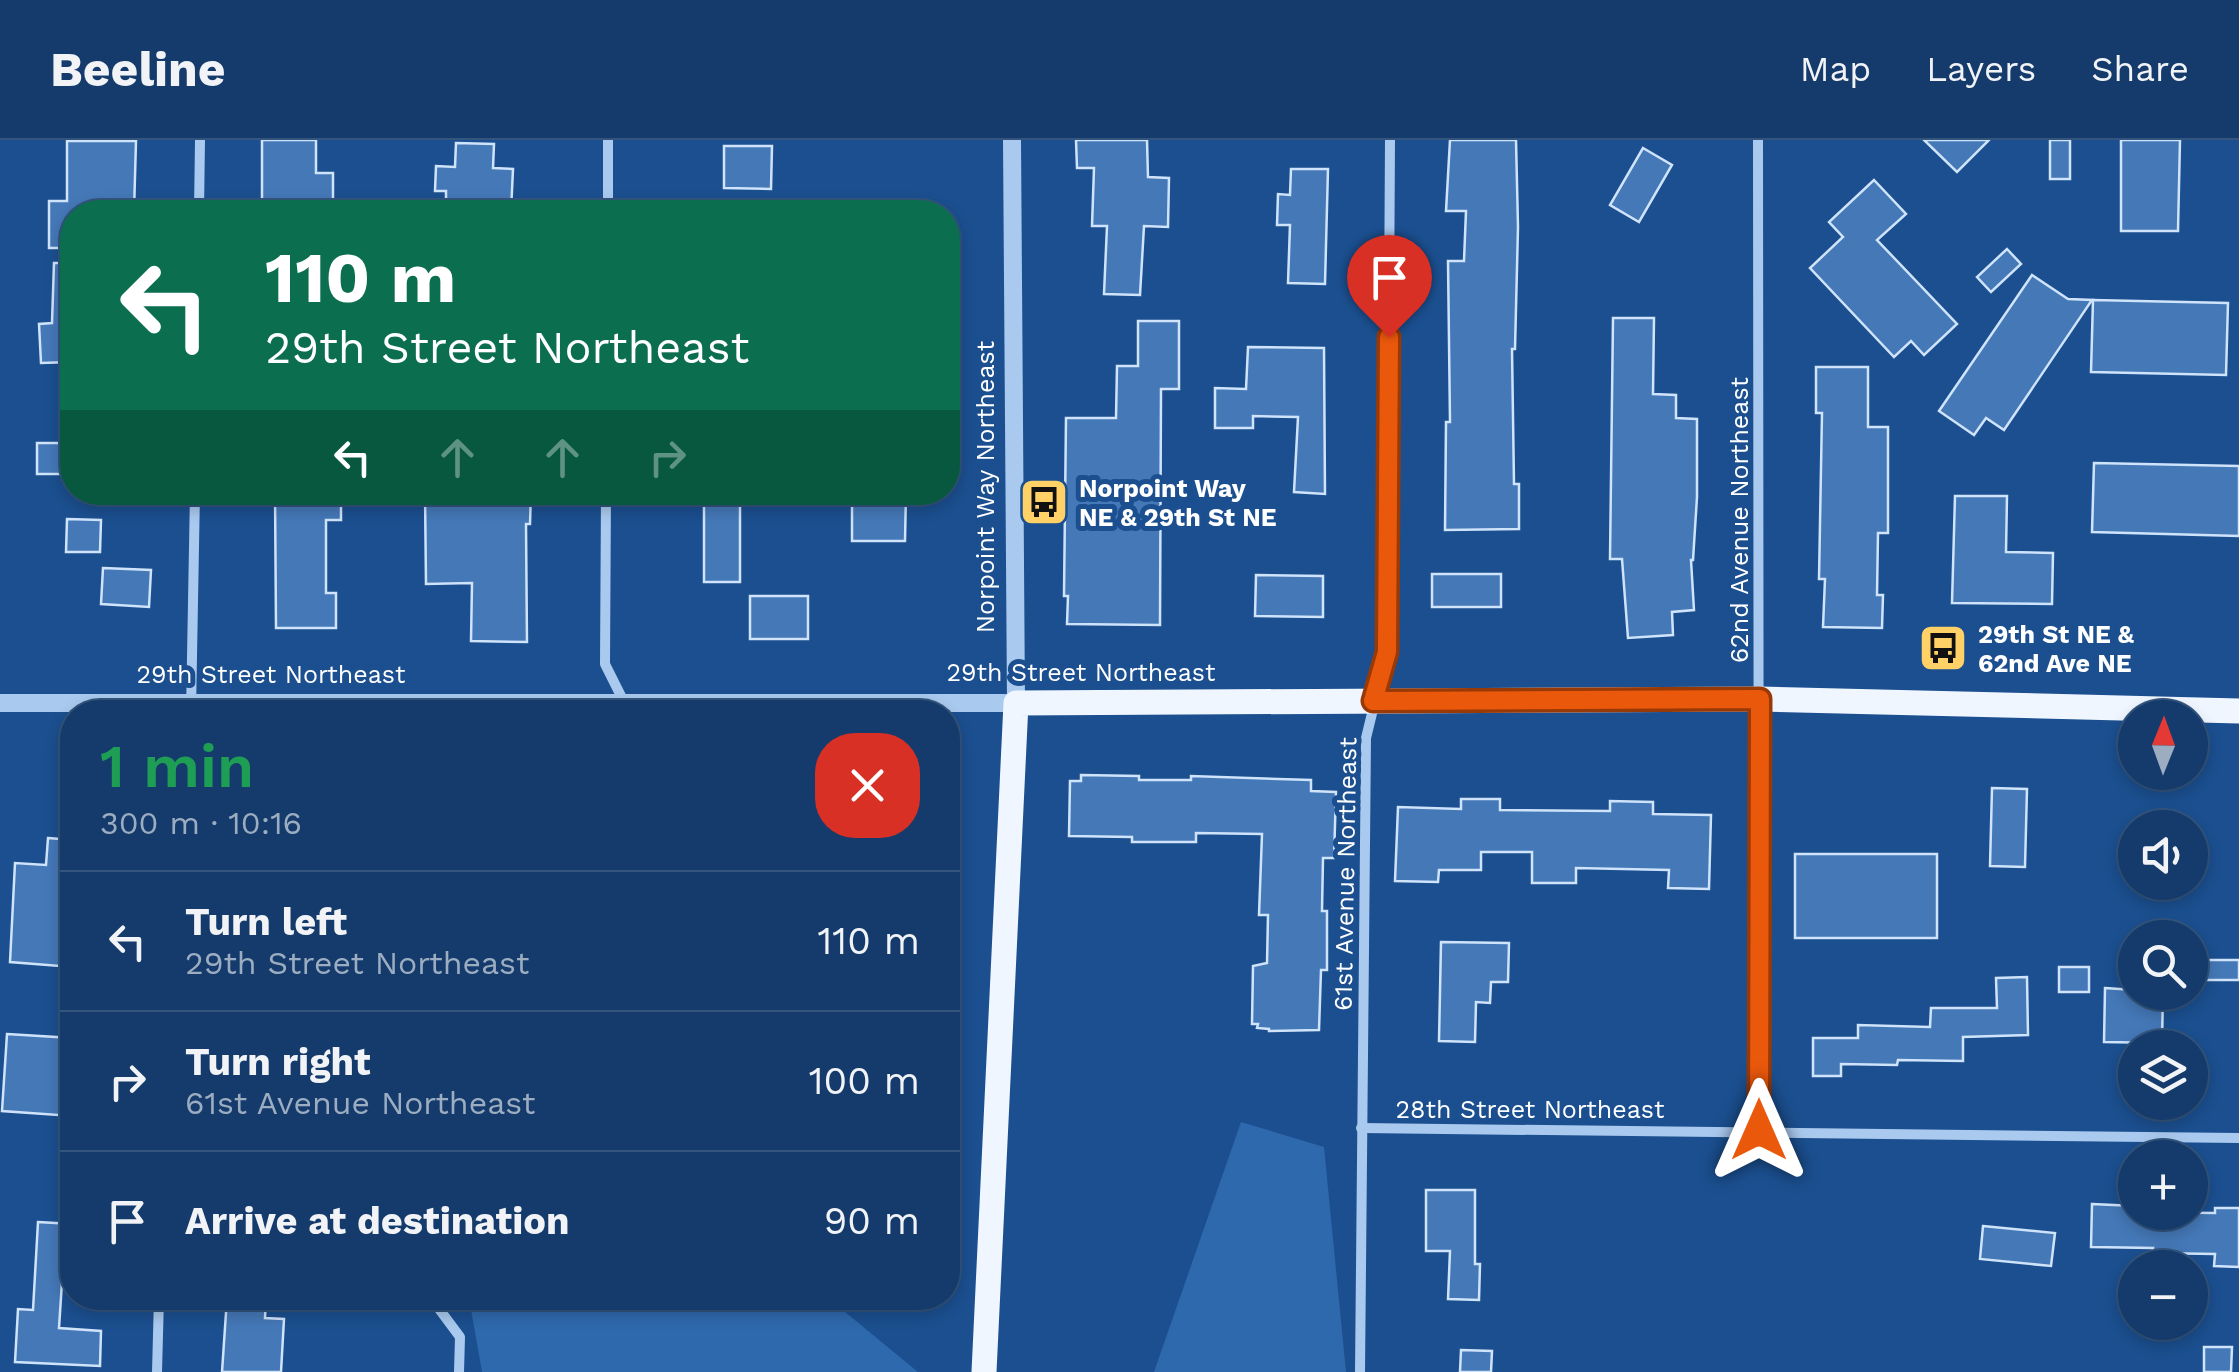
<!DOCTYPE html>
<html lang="en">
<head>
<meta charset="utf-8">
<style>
  body { margin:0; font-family:"Work Sans",sans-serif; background:#1d4271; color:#f1f3f6; height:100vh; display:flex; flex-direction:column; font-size:38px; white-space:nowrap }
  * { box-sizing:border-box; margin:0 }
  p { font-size:32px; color:#9dadc1 }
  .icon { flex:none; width:55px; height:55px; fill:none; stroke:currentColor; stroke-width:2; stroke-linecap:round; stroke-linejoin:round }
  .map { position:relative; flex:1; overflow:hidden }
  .details { position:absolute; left:60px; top:560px; width:900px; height:610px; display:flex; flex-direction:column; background:#143b6b; border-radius:40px; box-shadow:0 5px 15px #0003,0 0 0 2px #33557e }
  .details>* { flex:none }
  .hud { position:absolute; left:60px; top:60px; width:900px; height:305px; border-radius:40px; box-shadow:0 5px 15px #0003,0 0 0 2px #33557e; background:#0b6e4f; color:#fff; overflow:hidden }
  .needle { width:65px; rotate:1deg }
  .controls { position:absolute; left:2118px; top:560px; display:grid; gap:20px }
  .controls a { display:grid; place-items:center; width:90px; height:90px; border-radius:50%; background:#143b6b; box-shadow:0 5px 15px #0003,0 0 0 2px #33557e; font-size:50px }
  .pin { position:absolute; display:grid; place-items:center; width:85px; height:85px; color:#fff; margin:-102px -42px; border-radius:50% 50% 50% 0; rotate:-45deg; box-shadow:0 0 10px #0007 }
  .pin .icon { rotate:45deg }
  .me { position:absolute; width:110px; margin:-55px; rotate:0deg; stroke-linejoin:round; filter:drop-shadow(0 0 8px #0008) }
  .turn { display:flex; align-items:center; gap:35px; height:210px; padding:0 40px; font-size:45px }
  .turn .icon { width:130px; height:130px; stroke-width:2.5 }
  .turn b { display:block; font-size:70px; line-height:85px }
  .lanes { display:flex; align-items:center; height:95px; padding:0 40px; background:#0003; justify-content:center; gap:50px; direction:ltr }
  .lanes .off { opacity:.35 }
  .round { display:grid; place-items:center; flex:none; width:105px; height:105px; border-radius:40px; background:#1d4271 }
  .summary { display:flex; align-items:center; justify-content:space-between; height:170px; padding:0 40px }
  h1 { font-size:60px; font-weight:600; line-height:75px; color:#1e9e55 }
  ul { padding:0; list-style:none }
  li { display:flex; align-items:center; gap:30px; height:140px; padding:0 40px; border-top:2px solid #33557e }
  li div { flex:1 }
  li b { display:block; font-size:38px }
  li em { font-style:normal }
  header { display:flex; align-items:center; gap:60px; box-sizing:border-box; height:140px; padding:0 50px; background:#143b6b; border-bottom:2px solid #33557e }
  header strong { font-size:48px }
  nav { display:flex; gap:55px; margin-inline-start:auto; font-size:35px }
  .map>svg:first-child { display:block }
  .green { fill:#2e69ad }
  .building { fill:#4478b7; stroke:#cfe3fa; stroke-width:2.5 }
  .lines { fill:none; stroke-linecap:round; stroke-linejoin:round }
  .minor { stroke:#a9c9ee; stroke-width:10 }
  .tertiary { stroke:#a9c9ee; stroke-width:18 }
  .primary { stroke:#f0f6ff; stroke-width:25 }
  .route-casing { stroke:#983908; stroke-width:25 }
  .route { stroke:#ea580c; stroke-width:18 }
  .labels { text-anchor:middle; stroke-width:10; stroke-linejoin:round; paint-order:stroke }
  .street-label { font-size:25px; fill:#fff; stroke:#1b4f8f }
  .poi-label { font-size:25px; font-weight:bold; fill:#fff; stroke:#1b4f8f; text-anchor:start }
</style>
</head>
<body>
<header>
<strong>Beeline</strong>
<nav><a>Map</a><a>Layers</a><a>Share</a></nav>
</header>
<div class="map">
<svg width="2239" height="1232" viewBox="0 0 2239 1232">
  <rect width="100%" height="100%" fill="#1b4f8f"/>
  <g class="green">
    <path d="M1241 982 1324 1007 1346 1232H1154Z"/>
    <path d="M469 1158H836L839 1167 918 1232H482Z"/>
  </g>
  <g class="building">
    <path d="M262 0H316V33H333V72H262Z"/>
    <path d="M1076 0H1147L1148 37 1169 38 1168 87 1144 86 1140 155 1104 154 1107 86H1092L1094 28H1077Z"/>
    <path d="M1450 0H1516L1518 87 1515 209H1512L1514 344H1519V389L1445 390 1446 282H1450L1448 121H1464L1466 71H1446Z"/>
    <path d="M1924 0H1989L1957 32Z"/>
    <rect x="2050" y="0" width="20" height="39"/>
    <path d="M2121 0H2180L2178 91H2121Z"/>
    <path d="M67 1H136L134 72H72V108H49V61H67Z"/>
    <path d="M456 3 494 4 493 28 513 29 511 72H446V51H435L436 26 455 27Z"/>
    <path d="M724 6H772L771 49 724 48Z"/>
    <path d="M1643 8 1672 25 1639 82 1610 65Z"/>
    <path d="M1291 29H1328L1325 144 1288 143 1290 85H1277L1278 54 1290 55Z"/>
    <path d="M1874 40 1906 74 1877 100 1957 184 1924 215 1911 201 1894 217 1810 128 1843 97 1829 82Z"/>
    <path d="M2007 109 2021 124 1991 152 1977 137Z"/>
    <path d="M54 123H72V222L41 223 39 184 52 183Z"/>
    <path d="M2032 135 2068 159 2092 160 2004 290 1986 278 1974 295 1939 271Z"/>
    <path d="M2093 160 2228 163 2226 235 2091 232Z"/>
    <path d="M1613 178H1654L1653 254 1676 255V278L1697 279V357L1693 420H1691L1694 470 1672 472 1673 495 1628 498 1622 419H1610Z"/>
    <path d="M1138 181H1179V249H1161L1160 485 1067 484 1068 456H1064L1066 278H1116L1117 226H1138Z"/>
    <path d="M1248 207 1324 208 1325 354 1294 352 1298 277 1253 276V288H1215V248L1246 249Z"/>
    <path d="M1816 227H1868V287H1888V393H1878L1877 455H1883L1882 488 1823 487 1825 439H1819L1822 273H1816Z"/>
    <rect x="37" y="303" width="35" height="31"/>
    <path d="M2094 323 2239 326V396L2092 392Z"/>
    <path d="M275 352H341V380H326V453H336V488H276Z"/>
    <path d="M425 352H531L530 384H526L527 502 471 501 472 443 426 444Z"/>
    <rect x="704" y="352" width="36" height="90"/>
    <path d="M852 352H906L905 401H852Z"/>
    <path d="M1955 356H2007L2006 412 2053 413 2052 464 1952 463Z"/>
    <path d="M67 379 101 380 100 412H66Z"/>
    <path d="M103 428 151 430 149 467 101 464Z"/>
    <rect x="1432" y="434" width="69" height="33"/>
    <path d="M1256 435 1323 436V477L1255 476Z"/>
    <rect x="750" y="456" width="58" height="43"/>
    <path d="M1081 635 1139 636V640H1191V636L1311 640V651L1336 652 1334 718H1323L1322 771H1327V830H1321L1319 890 1269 891V889L1257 888 1258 884H1252L1253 826 1267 823 1268 775H1259L1262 694 1196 693V702H1132V697L1069 696 1070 641H1081Z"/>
    <path d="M1992 648 2027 649 2025 727 1990 726Z"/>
    <path d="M1461 659H1500V670L1610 671V661L1653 662V674L1711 675 1709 749 1668 748 1669 730 1576 728V743H1532V712H1481V730H1439L1438 742 1395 741 1398 667 1461 669Z"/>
    <path d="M48 698 72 700V827L10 822 15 723 46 725Z"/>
    <rect x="1795" y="714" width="142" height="84"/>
    <path d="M1441 802 1509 803 1508 842H1491L1490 863 1476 862 1475 902 1439 901Z"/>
    <rect x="2190" y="820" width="49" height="20"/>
    <rect x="2059" y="827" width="30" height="25"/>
    <path d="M2027 837 2028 895 1963 897V921L1898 920 1897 925 1841 924V936H1813V898H1858V885L1930 887 1931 868H1997L1996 838Z"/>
    <path d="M2105 848 2163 852 2162 903 2104 902Z"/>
    <path d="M7 894 72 898V976L2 971Z"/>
    <path d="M1426 1050H1475V1124H1480L1479 1160 1448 1159 1450 1111H1426Z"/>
    <path d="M2092 1064 2135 1066V1072L2215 1073V1068H2239V1127L2214 1126 2215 1114 2152 1113 2153 1108 2091 1107Z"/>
    <path d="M38 1082 72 1084V1142H62L59 1188 101 1191 100 1226 15 1222 18 1169 33 1170Z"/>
    <path d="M1983 1086 2055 1093 2051 1126 1980 1119Z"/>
    <path d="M227 1158 266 1159 265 1178 284 1179 281 1232H222Z"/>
    <path d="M2204 1207H2232L2231 1232H2204Z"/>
    <path d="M1461 1210 1492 1211 1491 1232H1460Z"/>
  </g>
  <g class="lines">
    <g class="minor">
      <path d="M1758 0 1759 990"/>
      <path d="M199 72 200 0"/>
      <path d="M608 72V0"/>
      <path d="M606 352 605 524 629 572"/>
      <path d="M191 572 195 352"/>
      <path d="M1361 988 2239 998"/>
      <path d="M431 1158 460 1197 459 1232"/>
      <path d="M157 1232 159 1158"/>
      <path d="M1360 1232 1366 598 1387 512 1390 0"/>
    </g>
    <path class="tertiary" d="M0 563H1016L1012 0"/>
    <path class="primary" d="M984 1232 1016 563 1760 559 2239 571"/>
  </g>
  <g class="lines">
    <g class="route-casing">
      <path id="route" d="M1389 197 1387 512 1373 561 1760 559 1759 990"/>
    </g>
    <use href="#route" class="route"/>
  </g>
  <defs>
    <g id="bus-square" transform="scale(2.5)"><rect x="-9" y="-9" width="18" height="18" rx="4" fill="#ffd166" stroke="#1b4f8f"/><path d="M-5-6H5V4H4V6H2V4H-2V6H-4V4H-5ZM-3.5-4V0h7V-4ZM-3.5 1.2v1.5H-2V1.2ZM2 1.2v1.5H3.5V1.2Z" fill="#111"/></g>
  </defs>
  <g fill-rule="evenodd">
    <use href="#bus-square" x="1044" y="362"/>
    <use href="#bus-square" x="1943" y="508"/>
  </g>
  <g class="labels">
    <g class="street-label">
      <text transform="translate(985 347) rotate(-90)" y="9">Norpoint Way Northeast</text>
      <text transform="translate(1739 380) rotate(-90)" y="9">62nd Avenue Northeast</text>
      <text x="1081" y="541">29th Street Northeast</text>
      <text x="271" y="543">29th Street Northeast</text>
      <text transform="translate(1345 734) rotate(-89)" y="9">61st Avenue Northeast</text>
      <text x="1530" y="978">28th Street Northeast</text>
    </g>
    <g class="poi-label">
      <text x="1079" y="357">Norpoint Way<tspan x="1079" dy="29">NE &amp; 29th St NE</tspan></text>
      <text x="1978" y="503">29th St NE &amp;<tspan x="1978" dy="29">62nd Ave NE</tspan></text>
    </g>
  </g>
</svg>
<div class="controls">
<a><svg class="needle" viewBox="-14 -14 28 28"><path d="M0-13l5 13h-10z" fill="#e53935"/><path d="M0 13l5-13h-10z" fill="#9dadc1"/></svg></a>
<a><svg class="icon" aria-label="sound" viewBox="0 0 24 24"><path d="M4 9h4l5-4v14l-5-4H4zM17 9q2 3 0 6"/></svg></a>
<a><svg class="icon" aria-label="search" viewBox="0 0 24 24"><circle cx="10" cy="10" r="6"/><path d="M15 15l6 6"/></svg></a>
<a><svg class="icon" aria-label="layers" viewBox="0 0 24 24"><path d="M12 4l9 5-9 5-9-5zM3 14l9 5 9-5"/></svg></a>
<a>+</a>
<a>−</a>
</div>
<div class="pin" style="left:1389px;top:197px;background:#d93025"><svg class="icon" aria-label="arrive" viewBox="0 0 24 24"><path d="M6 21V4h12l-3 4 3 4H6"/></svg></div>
<svg class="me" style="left:1759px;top:990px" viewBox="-20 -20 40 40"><path d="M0-17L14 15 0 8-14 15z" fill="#ea580c" stroke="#fff" stroke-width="4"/></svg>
<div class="hud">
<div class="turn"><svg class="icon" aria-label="left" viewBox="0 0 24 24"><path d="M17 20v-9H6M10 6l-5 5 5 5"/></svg><div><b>110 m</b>29th Street Northeast</div></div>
<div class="lanes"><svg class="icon" aria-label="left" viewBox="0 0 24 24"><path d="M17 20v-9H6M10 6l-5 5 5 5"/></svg><svg class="icon off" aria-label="ahead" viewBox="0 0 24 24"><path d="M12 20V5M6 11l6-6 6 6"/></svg><svg class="icon off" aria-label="ahead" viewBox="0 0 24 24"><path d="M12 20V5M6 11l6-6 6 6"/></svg><svg class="icon off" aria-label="right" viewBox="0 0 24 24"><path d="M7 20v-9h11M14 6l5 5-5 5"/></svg></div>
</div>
<section class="details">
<div class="summary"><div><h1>1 min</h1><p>300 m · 10:16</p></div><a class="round" style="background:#d93025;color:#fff"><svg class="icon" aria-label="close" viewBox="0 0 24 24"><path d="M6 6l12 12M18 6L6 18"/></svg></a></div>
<ul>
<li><svg class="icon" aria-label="left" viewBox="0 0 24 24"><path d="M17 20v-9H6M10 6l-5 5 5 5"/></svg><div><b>Turn left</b><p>29th Street Northeast</p></div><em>110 m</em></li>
<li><svg class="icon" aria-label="right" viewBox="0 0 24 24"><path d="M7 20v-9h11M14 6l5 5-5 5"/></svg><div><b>Turn right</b><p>61st Avenue Northeast</p></div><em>100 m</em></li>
<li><svg class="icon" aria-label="arrive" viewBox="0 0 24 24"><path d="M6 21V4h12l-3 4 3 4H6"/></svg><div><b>Arrive at destination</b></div><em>90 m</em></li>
</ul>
</section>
</div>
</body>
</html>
